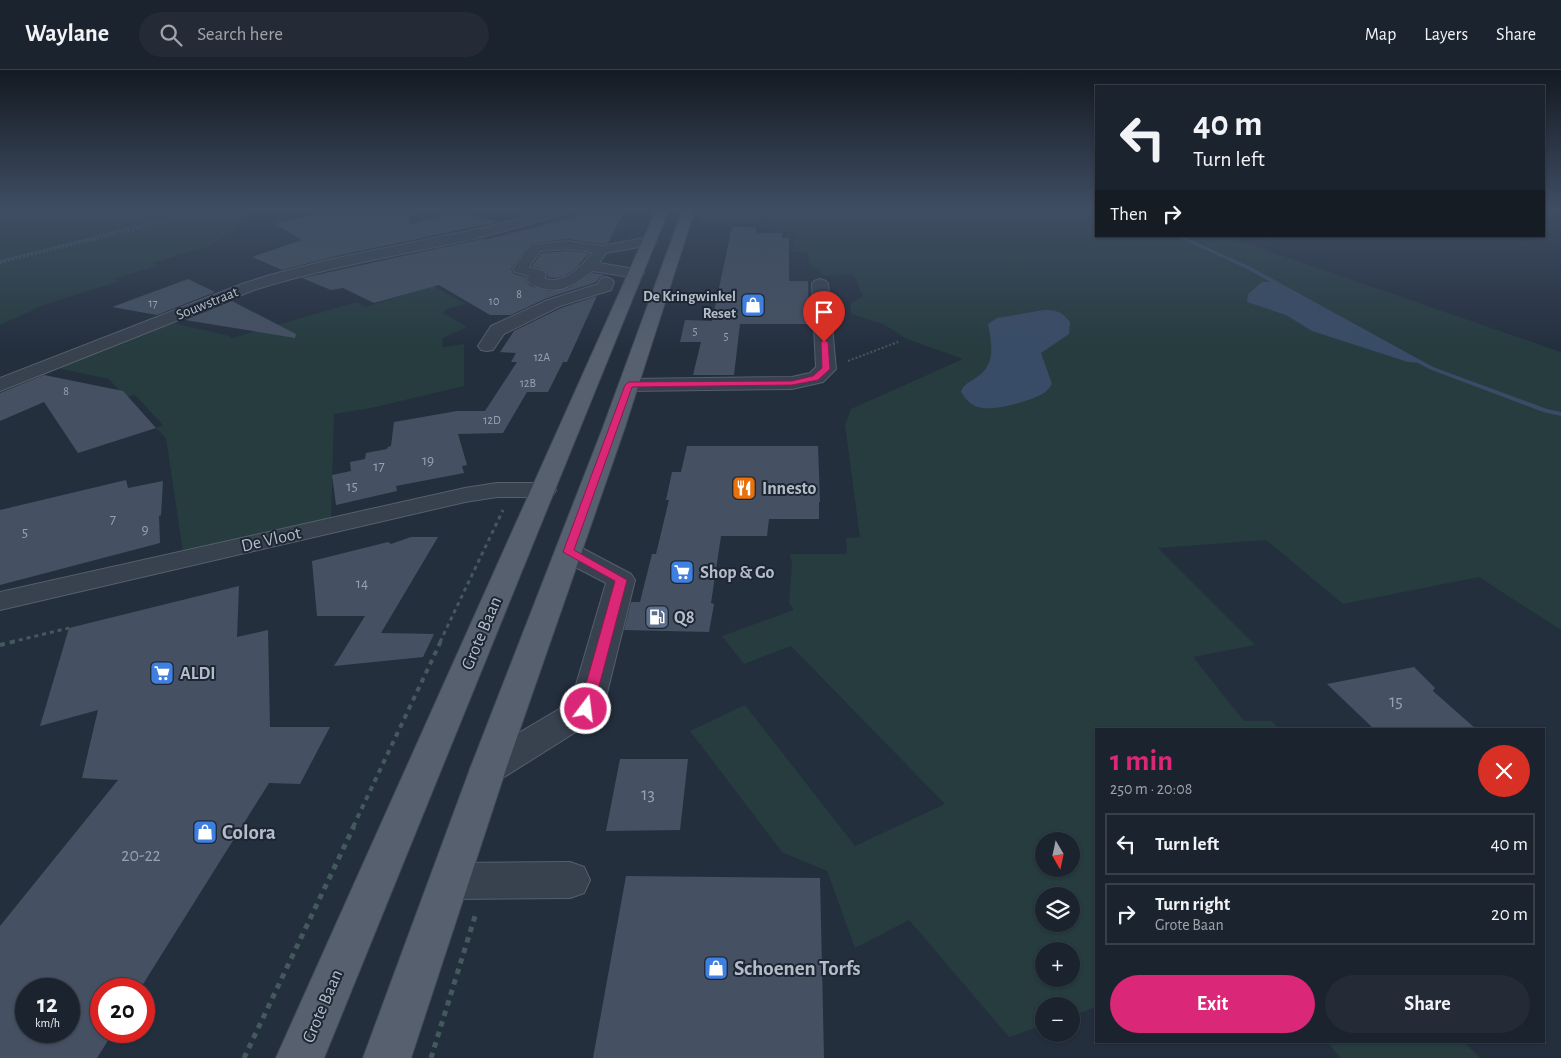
<!DOCTYPE html>
<html lang="en">
<head>
<meta charset="utf-8">
<style>
  body { margin:0; font-family:"Alegreya Sans",sans-serif; background:#242b36; color:#f1f3f6; height:100vh; display:flex; flex-direction:column; font-size:19px; white-space:nowrap }
  * { box-sizing:border-box; margin:0 }
  p { font-size:16px; color:#a0a4aa }
  .icon { flex:none; width:28px; height:28px; fill:none; stroke:currentColor; stroke-width:2; stroke-linecap:round; stroke-linejoin:round }
  .map { position:relative; flex:1; overflow:hidden }
  .details { position:absolute; left:1095px; top:658px; width:450px; height:315px; display:flex; flex-direction:column; background:#1b232e; border-radius:0px; box-shadow:0 1px 4px #0004,0 0 0 1px #39404a }
  .details>* { flex:none }
  .top-card { position:absolute; left:1095px; top:15px; width:450px; height:152px; border-radius:0px; box-shadow:0 1px 4px #0004,0 0 0 1px #39404a; background:#1b232e; color:#f1f3f6; overflow:hidden }
  .needle { width:32px; rotate:171deg }
  .tools { position:absolute; left:1035px; top:762px; display:grid; gap:10px }
  .tools a { display:grid; place-items:center; width:45px; height:45px; border-radius:50%; background:#1b232e; box-shadow:0 1px 4px #0004,0 0 0 1px #39404a; font-size:25px }
  .speed { position:absolute; left:15px; top:908px; display:flex; gap:10px; font-size:25px; font-weight:700; text-align:center }
  .speed>* { display:grid; place-content:center; width:65px; height:65px; border-radius:50%; background:#1b232e; box-shadow:0 1px 4px #0004,0 0 0 1px #39404a; line-height:1 }
  .speed small { font-size:12px; font-weight:400 }
  .speed .limit { border:8px solid #d22; background:#fff; color:#111 }
  .pin { position:absolute; display:grid; place-items:center; width:42px; height:42px; color:#fff; margin:-51px -21px; border-radius:50% 50% 50% 0; rotate:-45deg; box-shadow:0 0 5px #0007 }
  .pin .icon { rotate:45deg }
  .me { position:absolute; width:55px; margin:-28px; rotate:15deg; stroke-linejoin:round; filter:drop-shadow(0 0 4px #0008) }
  .turn { display:flex; align-items:center; gap:18px; height:105px; padding:0 15px; font-size:22px }
  .turn .icon { width:65px; height:65px; stroke-width:2.5 }
  .turn b { display:block; font-size:35px; line-height:42px }
  .then { display:flex; align-items:center; height:48px; padding:0 15px; background:#0003; gap:10px; font-size:19px }
  .round { display:grid; place-items:center; flex:none; width:52px; height:52px; border-radius:26px; background:#242b36 }
  .headline { display:flex; align-items:center; justify-content:space-between; height:85px; padding:0 15px }
  h1 { font-size:30px; font-weight:600; line-height:38px; color:#db2777 }
  .cta { display:flex; gap:10px; margin-top:auto; padding:10px 15px }
  .cta a { flex:1; height:58px; border-radius:30px; background:#db2777; color:#fff; font-size:20px; font-weight:600; line-height:58px; text-align:center }
  .cta a+a { background:#242b36; color:#f1f3f6 }
  ul { padding:0; list-style:none }
  li { display:flex; align-items:center; gap:15px; height:62px; margin:0 10px 8px; padding:0 5px; border:2px solid #39404a; border-radius:0px }
  li div { flex:1 }
  li b { display:block; font-size:19px }
  li em { font-style:normal }
  header { display:flex; align-items:center; gap:30px; box-sizing:border-box; height:70px; padding:0 25px; background:#1b232e; border-bottom:1px solid #39404a }
  header strong { font-size:24px }
  nav { display:flex; gap:28px; margin-inline-start:auto; font-size:18px }
  .search { width:350px; height:45px; background:#242b36; display:flex; align-items:center; gap:12px; box-sizing:border-box; padding:0 18px; border-radius:28px; color:#a0a4aa; font-size:19px }
  .map>svg:first-child { display:block }
  .green { fill:#263c3f; fill-rule:evenodd }
  .water { fill:#394c67 }
  .lines { fill:none; stroke-linecap:round; stroke-linejoin:round }
  .stream { fill:#394c67; fill-rule:evenodd }
  .building { fill:#455162; fill-rule:evenodd }
  .minor-casing { stroke:#565f6c; stroke-width:2 }
  .major-casing { stroke:#414a57; stroke-width:2 }
  .path-far3 { stroke:#44595c; stroke-width:2; stroke-dasharray:2 2; stroke-linecap:butt }
  .path-far2 { stroke:#44595c; stroke-width:3; stroke-dasharray:4 4; stroke-linecap:butt }
  .path-far1 { stroke:#44595c; stroke-width:4; stroke-dasharray:5 5; stroke-linecap:butt }
  .path { stroke:#44595c; stroke-width:5; stroke-dasharray:5.5 5.5; stroke-linecap:butt }
  .minor { fill:#38414e; fill-rule:evenodd }
  .major { fill:#56606e; fill-rule:evenodd }
  .route { fill:#db2777; stroke:#8e194d }
  .labels { text-anchor:middle; stroke-width:4; stroke-linejoin:round; paint-order:stroke }
  .far-number-label { font-size:12px; fill:#98a1af }
  .far-poi-label { font-size:15px; font-weight:bold; fill:#b4bcc9; stroke:#1d2633; text-anchor:end }
  .far-street-label { font-size:15px; fill:#b4bcc9; stroke:#1d2633 }
  .number-label { font-size:15px; fill:#98a1af }
  .poi-label { font-size:18px; font-weight:bold; fill:#b4bcc9; stroke:#1d2633; text-anchor:start }
  .street-label { font-size:18px; fill:#b4bcc9; stroke:#1d2633 }
  .near-number-label { font-size:18px; fill:#98a1af }
  .near-poi-label { font-size:21px; font-weight:bold; fill:#b4bcc9; stroke:#1d2633; text-anchor:start }
</style>
</head>
<body>
<header>
<strong>Waylane</strong>
<div class="search"><svg class="icon" aria-label="search" viewBox="0 0 24 24"><circle cx="10" cy="10" r="6"/><path d="M15 15l6 6"/></svg>Search here</div>
<nav><a>Map</a><a>Layers</a><a>Share</a></nav>
</header>
<div class="map">
<svg width="1561" height="988" viewBox="0 0 1561 988">
  <rect width="100%" height="100%" fill="#242f3e"/>
  <g class="green">
    <path d="M0 139H216L104 166 106 167 222 139H257L237 158 211 175 152 193 159 196 113 209 121 211 46 234 0 255Z"/>
    <path d="M703 139H1096V166H1225L1561 282V560L1479 507 1343 534 1266 470 1158 478 1255 575 1193 587 1244 651H1272L1279 659H1096V937L1071 946V936H1044V955L1009 967 909 850 855 878 827 801 782 782 690 661 745 635 855 776 945 734 791 576 744 594 722 566 794 540 789 533 792 494 790 484H847L846 468 860 467 845 355 851 339 963 289 907 269 883 254 851 244V233L863 226 854 205 825 206 809 193 807 182 698 180H793L796 161 760 159V154L699 155ZM1044 771H1071V799H1044ZM1044 826H1071V854H1044ZM1044 881H1071V909H1044Z"/>
    <path d="M433 216 466 234 446 239 443 243 467 257 443 268 442 277 464 274V316L371 338 334 344 331 448 183 482 166 368 156 358 163 355 135 325 125 327 109 309 57 298 168 252 226 265 232 268 357 232 366 237Z"/>
    <path d="M1327 971H1463L1480 988H1340Z"/>
  </g>
  <g class="water">
    <path d="M1262 212H1275L1421 293 1408 292 1312 261 1286 245 1247 232 1248 224Z"/>
    <path d="M1044 240C1058 240 1062 242 1070 252L1069 264 1041 283 1052 314C1050 317 1047 321 1044 323 1031 331 997 340 983 338 972 337 966 330 961 322 964 313 969 313 977 307 996 294 992 275 988 254L997 248Z"/>
  </g>
  <g class="lines">
    <g class="stream">
      <path d="M204 139H212L0 192V190Z"/>
      <path d="M1176 166H1182L1251 197 1433 297 1547 339 1561 342V346L1543 342 1429 299 1247 199Z"/>
    </g>
  </g>
  <g class="building">
    <path d="M346 139H408L410 154 458 142 497 152 332 187 282 200 252 187 302 170 275 154 280 153 278 152Z"/>
    <path d="M595 139H625L608 173 601 174 568 169 530 173 511 199 514 204 526 207V211L531 216 549 221 569 218 593 203 605 205 599 208 597 212 547 228 511 245H490L439 215 374 233 343 218 331 220 302 208 486 168 484 170 572 148Z"/>
    <path d="M732 157H756V163H782V168H789V211H808L809 254H740L734 305H693L701 272H680L685 250 712 251Z"/>
    <path d="M568 181 589 183 576 198 564 206 557 208 547 207 548 204 544 200 532 196 541 183Z"/>
    <path d="M188 209 215 222 157 245 112 237Z"/>
    <path d="M597 226 567 292H563L548 322H527L503 363 458 364 467 395 462 396 464 403 396 416 397 421 336 435 332 405 351 401 350 392 365 389 366 383 387 379 388 377 391 376 394 352 457 341H485L517 292H511L516 283 500 282 514 261 561 238Z"/>
    <path d="M232 231 296 264 295 268 185 250Z"/>
    <path d="M44 305 123 321 156 358 78 383 44 332 0 351V323Z"/>
    <path d="M687 376H818L820 432H819V449H769L767 466H721L711 533 714 534 709 562 624 560 631 532H640L652 484H656L669 430H666L672 402H681Z"/>
    <path d="M126 410 128 418 163 411 161 445 159 446 160 473 0 515V440Z"/>
    <path d="M411 467H438L381 563 434 564 423 587 334 596 365 546H317L312 491 388 472 391 474Z"/>
    <path d="M239 516 237 567 268 560 270 657H330L300 714 269 713 140 919H101V961H114L97 988H0V856L118 710 82 708 98 640 40 656 69 558ZM26 919H69V961H26Z"/>
    <path d="M1414 597 1435 618 1433 621 1476 659H1374L1327 614Z"/>
    <path d="M620 689H688L680 760 606 761Z"/>
    <path d="M626 806 820 808 824 988H593Z"/>
  </g>
  <g class="lines">
    <g class="minor-casing">
      <g id="minor">
        <path d="M553 139H574L572 142C541 151 509 160 477 168 402 185 327 197 254 220L0 321V308L242 214 270 205 332 189 487 157Z"/>
        <path d="M650 167 655 168 657 171 655 174 606 183 599 193 641 200 644 203 641 206 636 208 593 201C576 213 563 224 541 218 536 216 531 215 527 210L529 206 515 202 513 199 530 175 535 174 568 171 601 176ZM568 179 592 182C582 197 562 216 544 208L546 204 543 201 529 197 540 181Z"/>
        <path d="M606 207 611 209 614 212 611 220 560 236 504 264 493 280 487 281 481 280 478 276 491 256 548 230 598 214 601 209Z"/>
        <path d="M820 209 826 211 828 214 836 299 823 312 792 319 629 321 622 319 619 315 622 311 629 309 792 307 810 303 816 297 812 214 814 211Z"/>
        <path d="M497 413H544L553 415 556 420 553 425 544 427H497L465 432 0 540V522L465 418Z"/>
        <path d="M568 474 578 476 631 504 635 510 603 639 598 648 501 709 488 713 475 709 470 699 475 689 571 632 606 513 558 488 555 482 558 476Z"/>
        <path d="M570 792 584 797 590 810 584 823 570 828 449 829 435 824 429 811 435 798 449 793Z"/>
      </g>
    </g>
    <g class="major-casing">
      <g id="major">
        <path d="M657 139H669L324 988H276Z"/>
        <path d="M683 139H695L624 360 506 699 411 988H363L470 699 602 360Z"/>
      </g>
    </g>
    <g class="path-far3">
      <path d="M0 193 217 139"/>
      <path d="M848 291 898 272"/>
    </g>
    <g class="path-far2">
      <path d="M11 572 69 558"/>
      <path d="M440 572 503 440"/>
    </g>
    <g class="path-far1">
      <path d="M0 575 16 571"/>
      <path d="M353 757 441 571"/>
    </g>
    <g class="path">
      <path d="M244 988 354 756"/>
      <path d="M431 988 476 843"/>
    </g>
    <use href="#minor" class="minor"/>
    <use href="#major" class="major"/>
  </g>
  <linearGradient id="sky" x2="0" y2="1"><stop stop-color="#141a22"/><stop offset="0.5" stop-color="#3f4d63"/><stop offset="1" stop-color="#3f4d63" stop-opacity="0"/></linearGradient>
  <rect width="1561" height="278" fill="url(#sky)"/>
  <path class="route" d="M824 270 828 272 830 299 818 310 792 315 632 317 574 480 627 510 593 639 591 642 586 644 581 642 579 639 615 511 563 482 625 315 629 312 792 311 813 306 822 298 821 272Z"/>
  <defs>
    <g id="shop-square" transform="scale(1.25)"><rect x="-9" y="-9" width="18" height="18" rx="4" fill="#3f7fe0" stroke="#1d2633"/><path d="M-5-2.5h2.3a2.7 3.5 0 0 1 5.4 0H5L5.5 6h-11ZM-1.5-2.5h3a1.5 2.3 0 0 0-3 0Z" fill="#fff"/></g>
    <g id="restaurant-square" transform="scale(1.25)"><rect x="-9" y="-9" width="18" height="18" rx="4" fill="#e8710a" stroke="#1d2633"/><path d="M-5-6h1v4h1v-4h1v4h1v-4h1v5L-1.5 .5V6h-2V.5L-5-1ZM5-6V6H3V1.5H1.5Q1.5-4 5-6Z" fill="#fff"/></g>
    <g id="supermarket-square" transform="scale(1.25)"><rect x="-9" y="-9" width="18" height="18" rx="4" fill="#3f7fe0" stroke="#1d2633"/><path d="M-6-5.5h2.5l.6 2H6L4.5 2H-2.5L-4.4-4H-6ZM-1.5 3.2a1.3 1.3 0 1 0 .1 0ZM3 3.2a1.3 1.3 0 1 0 .1 0Z" fill="#fff"/></g>
    <g id="fuel-square" transform="scale(1.25)"><rect x="-9" y="-9" width="18" height="18" rx="4" fill="#5c6f8a" stroke="#1d2633"/><path d="M-5.5-6h7V0h2V4h1.3V-2.5L3-4.5l.8-.8L6-3V5H2.5V1h-1V6h-7ZM-4.2-4.7v3.2H.2V-4.7Z" fill="#fff"/></g>
  </defs>
  <g fill-rule="evenodd">
    <use href="#shop-square" x="753" y="235"/>
    <use href="#restaurant-square" x="744" y="418"/>
    <use href="#supermarket-square" x="682" y="502"/>
    <use href="#fuel-square" x="657" y="547"/>
    <use href="#supermarket-square" x="162" y="603"/>
    <use href="#shop-square" x="205" y="762"/>
    <use href="#shop-square" x="716" y="898"/>
  </g>
  <g class="labels">
    <g class="far-number-label">
      <text x="519" y="228">8</text>
      <text x="494" y="235">10</text>
      <text x="153" y="237">17</text>
      <text x="695" y="265">5</text>
      <text x="726" y="270">5</text>
      <text x="542" y="291">12A</text>
      <text x="528" y="317">12B</text>
      <text x="66" y="325">8</text>
      <text x="492" y="354">12D</text>
    </g>
    <g class="far-poi-label">
      <text x="736" y="231">De Kringwinkel<tspan x="736" dy="17">Reset</tspan></text>
    </g>
    <g class="far-street-label">
      <text transform="translate(207 233) rotate(-22)" y="5">Souwstraat</text>
    </g>
    <g class="number-label">
      <text x="428" y="395">19</text>
      <text x="379" y="401">17</text>
      <text x="352" y="421">15</text>
      <text x="113" y="454">7</text>
      <text x="145" y="464">9</text>
      <text x="25" y="467">5</text>
      <text x="362" y="518">14</text>
    </g>
    <g class="poi-label">
      <text x="762" y="424">Innesto</text>
      <text x="700" y="508">Shop &amp; Go</text>
      <text x="674" y="553">Q8</text>
      <text x="180" y="609">ALDI</text>
    </g>
    <g class="street-label">
      <text transform="translate(271 469) rotate(-13)" y="6">De Vloot</text>
      <text transform="translate(481 563) rotate(-67)" y="6">Grote Baan</text>
      <text transform="translate(322 936) rotate(-67)" y="6">Grote Baan</text>
    </g>
    <g class="near-number-label">
      <text x="1396" y="637">15</text>
      <text x="648" y="730">13</text>
      <text x="141" y="791">20-22</text>
    </g>
    <g class="near-poi-label">
      <text x="222" y="769">Colora</text>
      <text x="734" y="905">Schoenen Torfs</text>
    </g>
  </g>
</svg>
<div class="tools">
<a><svg class="needle" viewBox="-14 -14 28 28"><path d="M0-13l5 13h-10z" fill="#e53935"/><path d="M0 13l5-13h-10z" fill="#a0a4aa"/></svg></a>
<a><svg class="icon" aria-label="layers" viewBox="0 0 24 24"><path d="M12 4l9 5-9 5-9-5zM3 14l9 5 9-5"/></svg></a>
<a>+</a>
<a>−</a>
</div>
<div class="speed"><div>12<small>km/h</small></div><div class="limit">20</div></div>
<div class="pin" style="left:824px;top:272px;background:#d93025"><svg class="icon" aria-label="arrive" viewBox="0 0 24 24"><path d="M6 21V4h12l-3 4 3 4H6"/></svg></div>
<svg class="me" style="left:586px;top:639px" viewBox="-20 -20 40 40"><circle r="17" fill="#db2777" stroke="#fff" stroke-width="3"/><path d="M0-11L8 9 0 5-8 9z" fill="#fff"/></svg>
<div class="top-card">
<div class="turn"><svg class="icon" aria-label="left" viewBox="0 0 24 24"><path d="M17 20v-9H6M10 6l-5 5 5 5"/></svg><div><b>40 m</b>Turn left</div></div>
<div class="then">Then<svg class="icon" aria-label="right" viewBox="0 0 24 24"><path d="M7 20v-9h11M14 6l5 5-5 5"/></svg></div>
</div>
<section class="details">
<div class="headline"><div><h1>1 min</h1><p>250 m · 20:08</p></div><a class="round" style="background:#d93025;color:#fff"><svg class="icon" aria-label="close" viewBox="0 0 24 24"><path d="M6 6l12 12M18 6L6 18"/></svg></a></div>
<ul>
<li><svg class="icon" aria-label="left" viewBox="0 0 24 24"><path d="M17 20v-9H6M10 6l-5 5 5 5"/></svg><div><b>Turn left</b></div><em>40 m</em></li>
<li><svg class="icon" aria-label="right" viewBox="0 0 24 24"><path d="M7 20v-9h11M14 6l5 5-5 5"/></svg><div><b>Turn right</b><p>Grote Baan</p></div><em>20 m</em></li>
</ul>
<div class="cta"><a>Exit</a><a>Share</a></div>
</section>
</div>
</body>
</html>
